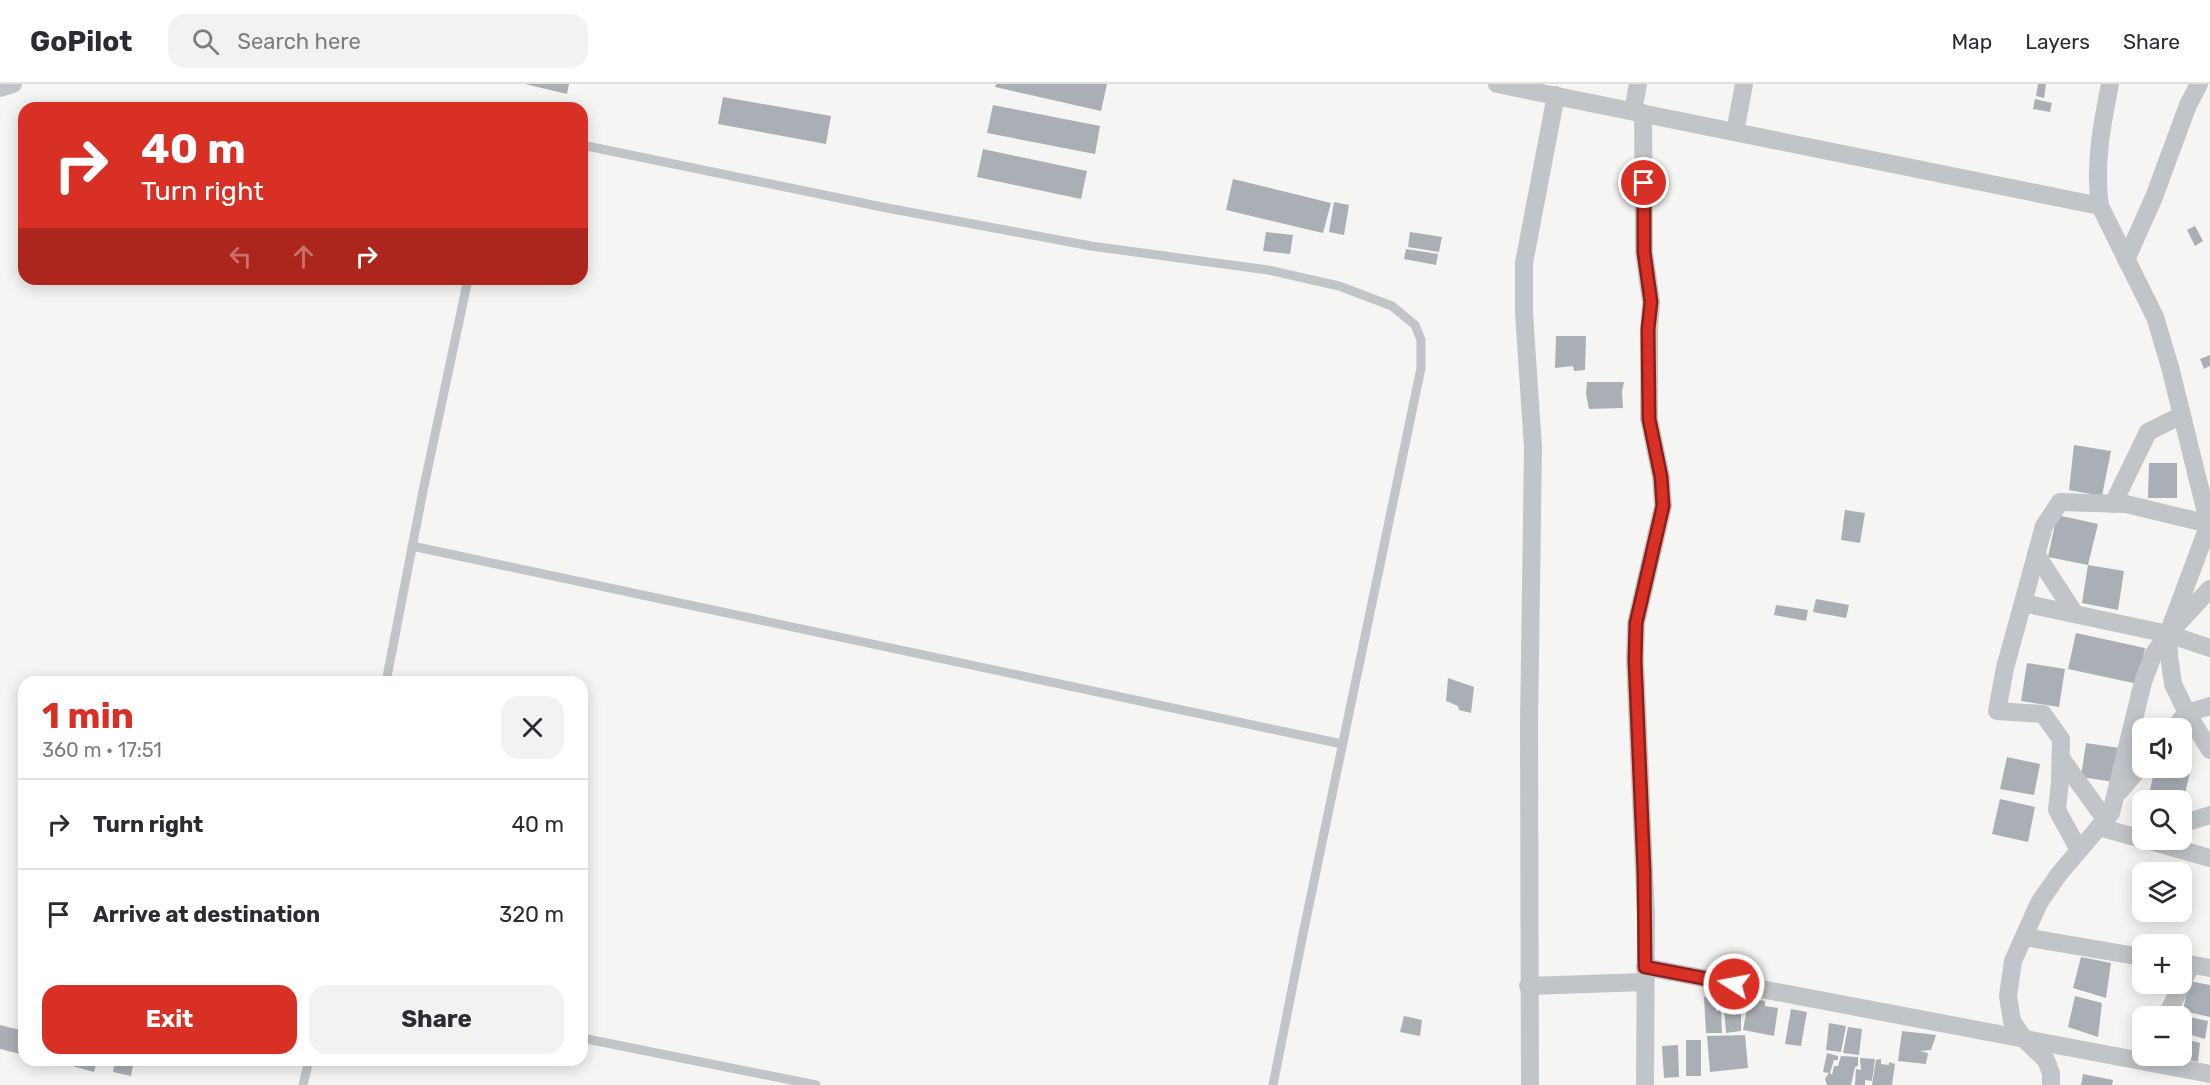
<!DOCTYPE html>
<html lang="en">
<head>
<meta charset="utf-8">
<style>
  body { margin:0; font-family:Rubik,sans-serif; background:#f2f2f3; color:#2b2b33; height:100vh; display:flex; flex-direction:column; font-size:22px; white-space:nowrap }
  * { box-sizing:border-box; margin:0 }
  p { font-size:20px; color:#7c7c81 }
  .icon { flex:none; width:33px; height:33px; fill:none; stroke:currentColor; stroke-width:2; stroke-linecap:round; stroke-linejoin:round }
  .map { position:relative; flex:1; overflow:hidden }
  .sheet { position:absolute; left:18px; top:592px; width:570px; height:390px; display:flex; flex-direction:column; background:#fff; border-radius:18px; box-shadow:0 3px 15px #0003 }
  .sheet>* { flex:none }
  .top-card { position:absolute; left:18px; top:18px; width:570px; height:183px; border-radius:18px; box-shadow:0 3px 15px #0003; background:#d93025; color:#fff; overflow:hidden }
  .controls { position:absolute; left:2132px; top:634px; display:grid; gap:12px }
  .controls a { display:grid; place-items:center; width:60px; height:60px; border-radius:12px; background:#fff; box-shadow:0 3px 15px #0003; font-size:30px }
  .pin { position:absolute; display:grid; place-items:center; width:51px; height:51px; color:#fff; margin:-26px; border:3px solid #fff; border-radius:50%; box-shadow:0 2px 6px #0007 }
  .me { position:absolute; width:66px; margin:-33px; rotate:281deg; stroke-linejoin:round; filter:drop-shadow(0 0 4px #0008) }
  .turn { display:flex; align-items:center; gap:21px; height:126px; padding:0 24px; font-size:27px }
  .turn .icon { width:78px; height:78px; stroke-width:2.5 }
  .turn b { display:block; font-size:42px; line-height:51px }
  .lanes { display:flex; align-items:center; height:57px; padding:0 24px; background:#0003; justify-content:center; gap:30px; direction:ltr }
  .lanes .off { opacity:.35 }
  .round { display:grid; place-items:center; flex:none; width:63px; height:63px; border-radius:18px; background:#f2f2f3 }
  .headline { display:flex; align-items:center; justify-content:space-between; height:102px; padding:0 24px }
  h1 { font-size:36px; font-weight:700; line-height:45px; color:#d93025 }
  .button { display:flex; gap:12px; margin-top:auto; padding:12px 24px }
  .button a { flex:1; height:69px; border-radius:18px; background:#d93025; color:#fff; font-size:24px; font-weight:700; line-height:69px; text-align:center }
  .button a+a { background:#f2f2f3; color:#2b2b33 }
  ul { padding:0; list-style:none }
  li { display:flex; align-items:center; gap:18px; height:90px; padding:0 24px; border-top:2px solid #e1e1e2 }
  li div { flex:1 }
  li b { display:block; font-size:22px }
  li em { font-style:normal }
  header { display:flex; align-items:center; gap:36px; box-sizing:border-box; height:84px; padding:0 30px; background:#fff; border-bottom:2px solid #e1e1e2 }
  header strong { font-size:28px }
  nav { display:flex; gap:33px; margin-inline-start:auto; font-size:21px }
  .search { width:420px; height:54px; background:#f2f2f3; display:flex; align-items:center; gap:15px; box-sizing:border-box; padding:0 21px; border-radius:18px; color:#7c7c81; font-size:22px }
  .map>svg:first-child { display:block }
  .building { fill:#aaafb6 }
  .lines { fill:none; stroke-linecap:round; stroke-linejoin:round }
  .service { stroke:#c1c4c8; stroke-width:9 }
  .minor { stroke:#c1c4c8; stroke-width:18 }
  .route-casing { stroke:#8d1f18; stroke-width:15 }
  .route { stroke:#d93025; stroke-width:10 }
</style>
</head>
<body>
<header>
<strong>GoPilot</strong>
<div class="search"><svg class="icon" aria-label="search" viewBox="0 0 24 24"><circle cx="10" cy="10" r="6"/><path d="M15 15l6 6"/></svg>Search here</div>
<nav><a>Map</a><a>Layers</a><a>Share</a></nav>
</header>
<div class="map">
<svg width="2210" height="1001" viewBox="0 0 2210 1001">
  <rect width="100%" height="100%" fill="#f5f6f3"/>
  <g class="building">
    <path d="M525 0H569L567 10Z"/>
    <path d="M996 0H1107L1101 27 995 3Z"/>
    <path d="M2038 0H2046L2044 14 2036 12Z"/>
    <path d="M723 13 831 32 826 60 718 40Z"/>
    <path d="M2035 15 2052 19 2050 28 2033 25Z"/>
    <path d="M993 21 1100 42 1095 70 987 49Z"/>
    <path d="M983 65 1087 87 1081 115 977 93Z"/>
    <path d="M1233 95 1331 119 1323 149 1226 126Z"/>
    <path d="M1334 118 1349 121 1344 151 1329 148Z"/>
    <path d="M2195 142 2203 157 2195 162 2187 146Z"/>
    <path d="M1266 148 1293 151 1290 170 1263 167Z"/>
    <path d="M1410 148 1442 153 1439 168 1408 163Z"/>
    <path d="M1406 165 1438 170 1436 181 1404 175Z"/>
    <path d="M1556 252H1586L1585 286 1574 287 1573 282 1555 284Z"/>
    <path d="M2210 271V282L2204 285 2200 275Z"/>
    <path d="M1587 298H1624L1622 308 1623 324 1589 325 1586 310Z"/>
    <path d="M2074 361 2111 367 2102 412 2069 406Z"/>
    <path d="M2149 379H2177V414H2148Z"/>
    <path d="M1845 426 1865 429 1860 459 1841 456Z"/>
    <path d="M2057 431 2098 440 2088 481 2048 473Z"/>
    <path d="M2088 481 2124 487 2118 526 2082 519Z"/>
    <path d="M1816 515 1849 521 1846 534 1813 528Z"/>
    <path d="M1776 521 1808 526 1806 537 1774 531Z"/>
    <path d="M2076 549 2145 564 2138 600 2068 585Z"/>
    <path d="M2027 579 2065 585 2059 623 2021 617Z"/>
    <path d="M1448 594 1474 603 1471 629 1459 626 1458 622 1446 617Z"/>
    <path d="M2086 659 2120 664 2114 698 2081 693Z"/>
    <path d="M2007 673 2040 680 2034 711 2000 705Z"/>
    <path d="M2181 678 2192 680 2183 718 2149 710 2155 684H2181Z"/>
    <path d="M2000 715 2035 723 2028 758 1992 750Z"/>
    <path d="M2081 873 2111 879 2106 914 2073 904Z"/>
    <path d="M2189 897 2210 901V933L2183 927Z"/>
    <path d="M1732 911 1741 912V947L1726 949 1724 924 1730 922Z"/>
    <path d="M1715 912 1716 927 1721 925 1722 949H1706L1704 913Z"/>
    <path d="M2075 912 2102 919 2098 953 2068 943Z"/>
    <path d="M1749 914 1765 917V922L1778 924 1774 952 1743 946Z"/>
    <path d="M1791 925 1807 928 1801 962 1785 960Z"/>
    <path d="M2181 931 2208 937 2205 955 2181 948Z"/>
    <path d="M1404 932 1422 936 1420 952 1400 948Z"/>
    <path d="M1829 939 1846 942 1841 968 1826 966Z"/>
    <path d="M0 941 24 947V971L0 965Z"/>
    <path d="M1848 943 1862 945 1859 971 1843 969Z"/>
    <path d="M1902 947 1936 951 1931 966 1920 967 1928 969 1926 980 1898 977Z"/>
    <path d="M1745 951 1748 984 1710 988 1707 952Z"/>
    <path d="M2181 954 2200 959 2198 978 2176 973 2181 972Z"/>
    <rect x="1686" y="956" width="15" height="36"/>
    <path d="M1678 961 1679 993 1664 994 1662 962Z"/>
    <path d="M1827 969 1838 972V976H1834L1830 989 1832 991 1834 982H1838L1841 972 1858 973V982L1855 983 1851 1001H1827L1825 995 1829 989 1823 988Z"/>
    <path d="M1860 974 1875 975 1872 997 1865 996V1001H1855L1856 985 1861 986Z"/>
    <path d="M1881 975V980L1889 981V978L1895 980 1892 1001H1872L1876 976Z"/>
    <path d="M51 976H97L94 988Z"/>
    <path d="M115 976H134L131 992 113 988Z"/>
    <path d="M2083 990 2113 996 2112 1001H2081Z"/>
  </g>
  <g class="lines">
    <g class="service">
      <path d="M582 61 887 124 1091 162 1268 186 1339 202 1392 222 1415 241 1421 256V284L1303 850 1273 1001"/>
      <path d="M412 462 1342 660"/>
      <path d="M386 598 423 407 468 195"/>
      <path d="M582 954 816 1001"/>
      <path d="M303 1001 309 976"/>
    </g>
    <g class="minor">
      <path d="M1497 0 2100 122"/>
      <path d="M2110 0C2102 40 2094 81 2100 122L2155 233 2170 283 2210 445"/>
      <path d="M0 4 13 0"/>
      <path d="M1633 27 1638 0"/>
      <path d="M1643 29 1644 168 1651 218 1649 245V335L1661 393 1663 422 1636 539 1635 576 1646 833 1645 1001"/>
      <path d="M1735 48 1744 0"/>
      <path d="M2126 176 2154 113 2188 21 2199 0"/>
      <path d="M2113 420 2148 348 2182 331"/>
      <path d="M2036 470 2075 530"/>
      <path d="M2023 519 2168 550 2210 564"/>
      <path d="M2173 645 2187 629 2210 622"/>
      <path d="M2061 674 2105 735"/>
      <path d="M2120 707 2142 681"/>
      <path d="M2181 740 2210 731"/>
      <path d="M2099 743 2142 755"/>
      <path d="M2147 756 2210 774"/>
      <path d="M2079 766 2057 726 2060 698 2061 655 2043 630 1997 627 2005 584 2044 442 2060 418 2126 420 2209 440 2168 550 2169 572 2173 600 2187 629 2210 666"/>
      <path d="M2024 853 2142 873"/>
      <path d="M2181 879 2210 884"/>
      <path d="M1645 883 2210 990"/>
      <path d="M1528 902 1645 898"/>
      <path d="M2166 933 2191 881"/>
      <path d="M1530 1001 1529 641 1533 364 1524 229V179L1556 11"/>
      <path d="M2051 1001V989L2046 976 2024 955 2012 937 2008 912 2013 877 2039 819 2059 790 2111 729 2143 598 2153 571 2168 550 2210 505"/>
    </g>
  </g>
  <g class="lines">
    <g class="route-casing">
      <path id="route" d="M1644 99V168L1651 218 1648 245 1649 335 1661 393 1663 422 1636 539 1635 576 1644 788 1645 883 1734 900"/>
    </g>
    <use href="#route" class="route"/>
  </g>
</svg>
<div class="controls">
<a><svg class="icon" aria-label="sound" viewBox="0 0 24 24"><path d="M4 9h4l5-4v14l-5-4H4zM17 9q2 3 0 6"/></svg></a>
<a><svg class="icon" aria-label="search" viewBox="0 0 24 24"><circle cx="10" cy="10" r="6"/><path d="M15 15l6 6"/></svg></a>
<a><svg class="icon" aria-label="layers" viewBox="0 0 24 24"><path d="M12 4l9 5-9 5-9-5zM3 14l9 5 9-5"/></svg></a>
<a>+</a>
<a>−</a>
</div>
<div class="pin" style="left:1644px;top:99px;background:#d93025"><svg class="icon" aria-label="arrive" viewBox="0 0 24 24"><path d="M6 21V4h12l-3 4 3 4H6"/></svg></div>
<svg class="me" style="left:1734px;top:900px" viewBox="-20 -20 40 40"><circle r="17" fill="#d93025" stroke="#fff" stroke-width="3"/><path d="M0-11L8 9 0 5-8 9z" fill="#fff"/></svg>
<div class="top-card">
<div class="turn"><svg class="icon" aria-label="right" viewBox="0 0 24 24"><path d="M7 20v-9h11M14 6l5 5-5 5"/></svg><div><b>40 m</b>Turn right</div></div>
<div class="lanes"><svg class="icon off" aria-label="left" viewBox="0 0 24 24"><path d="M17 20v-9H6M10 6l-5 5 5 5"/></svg><svg class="icon off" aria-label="ahead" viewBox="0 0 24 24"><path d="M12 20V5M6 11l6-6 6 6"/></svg><svg class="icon" aria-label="right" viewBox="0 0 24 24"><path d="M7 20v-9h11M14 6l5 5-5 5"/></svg></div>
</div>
<section class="sheet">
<div class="headline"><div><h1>1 min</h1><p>360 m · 17:51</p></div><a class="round"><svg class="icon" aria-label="close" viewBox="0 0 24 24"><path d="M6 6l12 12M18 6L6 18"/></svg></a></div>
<ul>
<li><svg class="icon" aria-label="right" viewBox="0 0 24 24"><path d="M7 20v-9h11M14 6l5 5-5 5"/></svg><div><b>Turn right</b></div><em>40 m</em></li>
<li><svg class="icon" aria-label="arrive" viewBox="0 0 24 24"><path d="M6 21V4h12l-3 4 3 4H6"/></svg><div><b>Arrive at destination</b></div><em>320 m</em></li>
</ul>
<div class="button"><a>Exit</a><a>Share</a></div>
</section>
</div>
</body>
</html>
